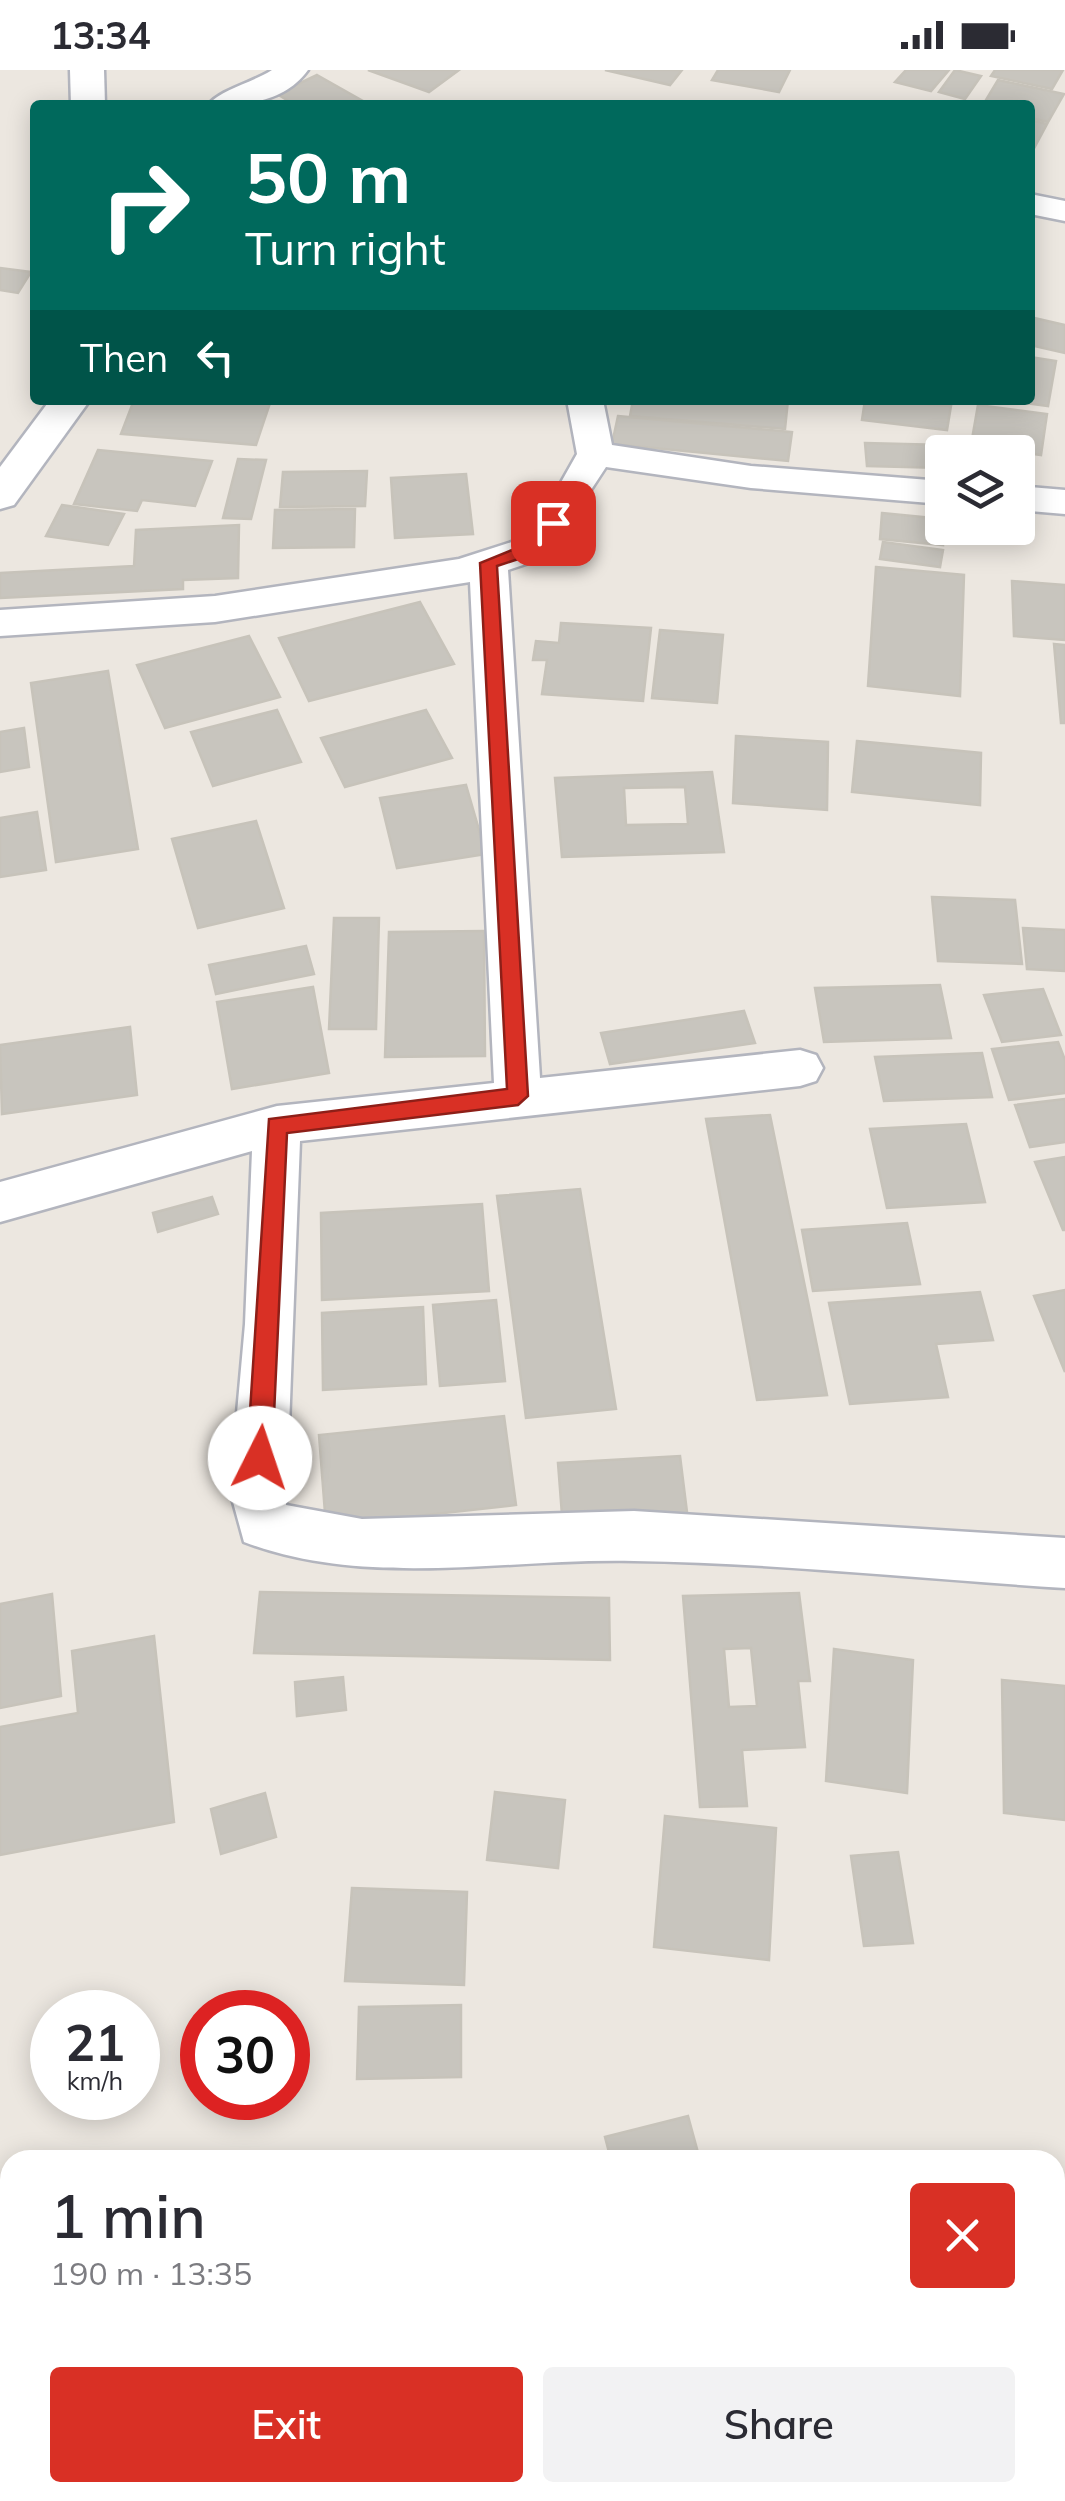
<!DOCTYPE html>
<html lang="en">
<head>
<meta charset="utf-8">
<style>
  body { margin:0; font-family:Mulish,sans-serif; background:#f2f2f3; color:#2b2b33; height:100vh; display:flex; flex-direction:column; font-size:38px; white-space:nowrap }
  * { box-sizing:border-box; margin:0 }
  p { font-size:32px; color:#7c7c81 }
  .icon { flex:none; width:55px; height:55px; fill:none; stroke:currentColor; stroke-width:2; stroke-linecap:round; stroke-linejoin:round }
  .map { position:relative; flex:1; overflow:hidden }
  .sheet { position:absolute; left:0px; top:2080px; width:1065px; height:352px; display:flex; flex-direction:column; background:#fff; border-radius:30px 30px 0 0; box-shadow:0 5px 25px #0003 }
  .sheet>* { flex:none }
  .hud { position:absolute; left:30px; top:30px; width:1005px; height:305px; border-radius:10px; box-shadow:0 5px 25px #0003; background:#00695c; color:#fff; overflow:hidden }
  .buttons { position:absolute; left:925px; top:365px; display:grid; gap:20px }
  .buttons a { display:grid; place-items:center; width:110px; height:110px; border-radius:10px; background:#fff; box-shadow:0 5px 25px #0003; font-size:50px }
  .speed { position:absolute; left:30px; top:1920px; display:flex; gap:20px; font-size:50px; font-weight:700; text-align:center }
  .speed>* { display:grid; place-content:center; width:130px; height:130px; border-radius:50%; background:#fff; box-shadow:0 5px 25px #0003; line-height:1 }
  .speed small { font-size:25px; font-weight:400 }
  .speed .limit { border:15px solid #d22; background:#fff; color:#111 }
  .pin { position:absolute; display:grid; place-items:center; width:85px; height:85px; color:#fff; margin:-42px; border-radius:20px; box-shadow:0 5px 15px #0006 }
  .me { position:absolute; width:110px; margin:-55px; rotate:4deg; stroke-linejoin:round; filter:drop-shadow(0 0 8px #0008) }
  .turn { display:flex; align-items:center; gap:35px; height:210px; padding:0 50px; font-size:45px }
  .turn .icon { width:130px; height:130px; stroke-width:2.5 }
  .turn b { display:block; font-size:70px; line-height:85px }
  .then { display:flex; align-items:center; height:95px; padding:0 50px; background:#0003; gap:20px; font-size:38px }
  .round { display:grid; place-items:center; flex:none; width:105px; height:105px; border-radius:10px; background:#f2f2f3 }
  .summary { display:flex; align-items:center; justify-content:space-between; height:170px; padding:0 50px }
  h1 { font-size:60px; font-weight:600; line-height:75px }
  .button { display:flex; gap:20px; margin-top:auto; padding:20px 50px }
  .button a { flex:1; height:115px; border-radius:10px; background:#d93025; color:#fff; font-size:40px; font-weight:600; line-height:115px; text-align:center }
  .button a+a { background:#f2f2f3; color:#2b2b33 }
  .status { display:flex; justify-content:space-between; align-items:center; height:70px; padding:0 50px; background:#fff; direction:ltr }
  .status svg { height:28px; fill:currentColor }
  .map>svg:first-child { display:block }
  .building { fill:#c8c5be; stroke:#c7c3ba; stroke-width:2.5; fill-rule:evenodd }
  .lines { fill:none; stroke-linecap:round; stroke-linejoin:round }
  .street-casing { stroke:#b3b5be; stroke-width:5 }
  .secondary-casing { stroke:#b3b5be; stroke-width:5 }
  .street { fill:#fff; fill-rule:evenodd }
  .secondary { fill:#fff; fill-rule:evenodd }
  .route { fill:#d93025; stroke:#8d1f18; stroke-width:2.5 }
</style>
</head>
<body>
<div class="status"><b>13:34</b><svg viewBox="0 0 49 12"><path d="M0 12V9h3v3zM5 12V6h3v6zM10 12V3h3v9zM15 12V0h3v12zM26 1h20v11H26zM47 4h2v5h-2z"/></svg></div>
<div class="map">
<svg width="1065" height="2431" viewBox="0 0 1065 2431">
  <rect width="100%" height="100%" fill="#ece7e0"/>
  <g class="building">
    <path d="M368 0H459L429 22Z"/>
    <path d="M605 0H682L670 15Z"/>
    <path d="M718 0H790L779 22 712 10Z"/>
    <path d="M906 0H949L931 21 895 12Z"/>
    <path d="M955 0 981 6 965 29 939 22Z"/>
    <path d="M995 0H1063L1052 19 991 6Z"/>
    <path d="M317 5 370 35H295L277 24Z"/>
    <path d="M998 10 1064 24 1048 52 1030 48V35H983Z"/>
    <path d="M1030 50 1047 54 1031 84 1030 83Z"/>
    <path d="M0 198 31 202 18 223 0 220Z"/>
    <path d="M1030 247 1065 255V283L1030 275Z"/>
    <path d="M1030 287 1056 291 1048 336 1004 330H1030Z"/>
    <path d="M134 330H271L256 375 121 364Z"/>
    <path d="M633 330H788L785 359 630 346Z"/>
    <path d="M865 330 951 336 947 360 862 350Z"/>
    <path d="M978 335 1047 344 1041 385 971 375Z"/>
    <path d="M618 346 792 362 788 391 612 374Z"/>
    <path d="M865 373 944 375 942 398 867 396Z"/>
    <path d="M98 380 212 391 195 436 142 430 137 441 74 434Z"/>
    <path d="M238 389 266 390 251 449 223 448Z"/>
    <path d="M367 401 365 436 280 437 283 402Z"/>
    <path d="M466 404 473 464 395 468 391 408Z"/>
    <path d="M62 435 124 444 108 475 46 466Z"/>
    <path d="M355 439 354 477 273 478 275 440Z"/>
    <path d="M882 443 942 449 943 475 880 469Z"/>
    <path d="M239 455 238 508 183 510V519L0 528V503L134 496 136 460Z"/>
    <path d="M883 472 943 480 940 497 880 489Z"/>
    <path d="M876 497 964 505 960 626 868 616Z"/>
    <path d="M1012 511 1065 515V570L1014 566Z"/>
    <path d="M420 532 454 594 309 631 279 568Z"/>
    <path d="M561 553 651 558 643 631 542 624 547 590H533L536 571 559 573Z"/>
    <path d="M660 560 723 565 717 633 652 628Z"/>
    <path d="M249 566 280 627 165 658 137 595Z"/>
    <path d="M1054 574 1065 575V653H1061Z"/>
    <path d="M108 601 138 779 56 792 31 613Z"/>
    <path d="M277 640 301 692 213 716 191 662Z"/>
    <path d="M426 640 452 688 345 717 321 668Z"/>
    <path d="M24 658 29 697 0 702V662Z"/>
    <path d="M736 666 828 672 827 740 733 733Z"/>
    <path d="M857 671 981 683 980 735 852 722Z"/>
    <path d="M712 702 724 782 562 787 555 708ZM685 717 688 754 626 755 624 718Z"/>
    <path d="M466 715 486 784 397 798 380 728Z"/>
    <path d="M37 742 46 800 0 807V748Z"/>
    <path d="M256 751 284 838 198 858 172 769Z"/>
    <path d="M932 827 1015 830 1022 894 938 891Z"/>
    <path d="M334 848H379L376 959H329Z"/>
    <path d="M1023 858 1065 860V901L1027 899Z"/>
    <path d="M484 861 485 986 385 987 389 862Z"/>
    <path d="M306 876 314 904 216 924 209 895Z"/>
    <path d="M940 915 951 968 824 972 815 918Z"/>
    <path d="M313 917 329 1003 232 1019 217 932Z"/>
    <path d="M1043 919 1061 965 1002 972 984 925Z"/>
    <path d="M744 941 755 973 610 994 601 963Z"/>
    <path d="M130 957 137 1025 2 1044 0 975Z"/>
    <path d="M1058 972 1065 990V1023L1009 1030 992 979Z"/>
    <path d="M982 983 992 1027 884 1031 875 987Z"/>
    <path d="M1065 1029V1072L1030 1077 1015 1035Z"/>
    <path d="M770 1045 827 1325 757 1330 706 1049Z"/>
    <path d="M966 1054 985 1132 887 1138 870 1059Z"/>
    <path d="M1065 1087V1160H1063L1035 1092Z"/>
    <path d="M580 1119 616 1339 526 1348 497 1126Z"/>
    <path d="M212 1127 218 1144 158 1162 153 1143Z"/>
    <path d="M482 1134 489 1221 322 1230 321 1143Z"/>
    <path d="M907 1153 920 1214 813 1221 802 1160Z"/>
    <path d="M1065 1220V1302L1034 1226Z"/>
    <path d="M980 1222 993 1270 936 1274 948 1327 850 1334 829 1233Z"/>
    <path d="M496 1230 505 1311 440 1316 433 1235Z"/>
    <path d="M423 1237 426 1314 323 1320 322 1243Z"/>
    <path d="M504 1346 516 1435 326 1456 319 1365Z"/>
    <path d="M680 1386 688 1450 563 1458 558 1393Z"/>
    <path d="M260 1522 609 1528 610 1590 254 1583Z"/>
    <path d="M799 1523 810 1611H798L805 1677 742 1680 747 1736 700 1737 683 1526ZM751 1578 757 1636 729 1637 724 1579Z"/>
    <path d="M52 1524 61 1626 0 1638V1534Z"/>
    <path d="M154 1566 174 1752 0 1785V1657L78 1643 72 1581Z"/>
    <path d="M834 1579 913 1590 907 1723 826 1711Z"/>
    <path d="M343 1607 346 1640 297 1646 295 1612Z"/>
    <path d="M1002 1610 1065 1616V1750L1004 1743Z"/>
    <path d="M495 1722 565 1730 558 1798 487 1790Z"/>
    <path d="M265 1723 276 1767 221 1784 211 1739Z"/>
    <path d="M665 1746 776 1758 769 1890 654 1877Z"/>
    <path d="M898 1782 913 1873 864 1876 851 1786Z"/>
    <path d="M352 1818 467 1822 464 1915 345 1911Z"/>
    <path d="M461 1935V2007L357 2009 359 1937Z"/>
    <path d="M688 2046 700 2090H611L605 2067Z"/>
  </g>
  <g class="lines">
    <g class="street-casing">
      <g id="street">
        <path d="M272 0H308C284 33 245 35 208 35 221 19 254 12 272 0Z"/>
        <path d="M1030 124 1065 131V151L1030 144Z"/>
        <path d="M567 330H603L612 375 751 396 942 411V434L751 418 606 397 547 487 508 500 540 1008 800 980 816 985 823 998 816 1011 800 1016 300 1071 286 1435 362 1449 634 1441 1065 1468V1518C922 1509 778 1493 634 1491 505 1488 368 1519 244 1472L230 1421 245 1254 252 1081 0 1152V1112L277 1036 494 1013 470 512 215 552 0 566V540L215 526 459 489 521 469 555 423 577 384Z"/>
        <path d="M1018 416 1065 420V444L1018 440Z"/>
      </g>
    </g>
    <g class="secondary-casing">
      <g id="secondary">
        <path d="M70 0H104L105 35H71Z"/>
        <path d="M50 330H90L14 435 0 439V397Z"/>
      </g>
    </g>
    <use href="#street" class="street"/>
    <use href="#secondary" class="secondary"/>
  </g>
  <path class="route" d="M547 449 562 453 540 482 497 496 528 1026 518 1035 287 1063 272 1388 260 1399 247 1388 269 1049 507 1019 480 493 527 474Z"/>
</svg>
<div class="buttons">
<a><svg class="icon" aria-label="layers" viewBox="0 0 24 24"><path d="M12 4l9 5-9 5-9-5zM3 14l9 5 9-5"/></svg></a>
</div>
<div class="speed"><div>21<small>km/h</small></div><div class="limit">30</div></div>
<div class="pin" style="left:553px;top:453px;background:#d93025"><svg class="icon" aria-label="arrive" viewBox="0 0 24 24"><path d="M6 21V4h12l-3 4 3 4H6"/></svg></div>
<svg class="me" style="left:260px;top:1388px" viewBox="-20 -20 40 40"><circle r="19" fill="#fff"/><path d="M0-13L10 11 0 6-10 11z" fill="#d93025"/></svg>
<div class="hud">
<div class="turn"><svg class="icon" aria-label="right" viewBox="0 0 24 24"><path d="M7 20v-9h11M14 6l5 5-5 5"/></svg><div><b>50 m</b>Turn right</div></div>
<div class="then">Then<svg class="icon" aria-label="left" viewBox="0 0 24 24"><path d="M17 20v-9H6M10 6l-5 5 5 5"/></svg></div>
</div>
<section class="sheet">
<div class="summary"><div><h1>1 min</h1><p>190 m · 13:35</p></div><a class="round" style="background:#d93025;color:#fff"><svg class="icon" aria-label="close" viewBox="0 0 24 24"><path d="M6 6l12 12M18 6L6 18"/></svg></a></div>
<div class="button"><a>Exit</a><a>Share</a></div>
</section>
</div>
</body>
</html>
